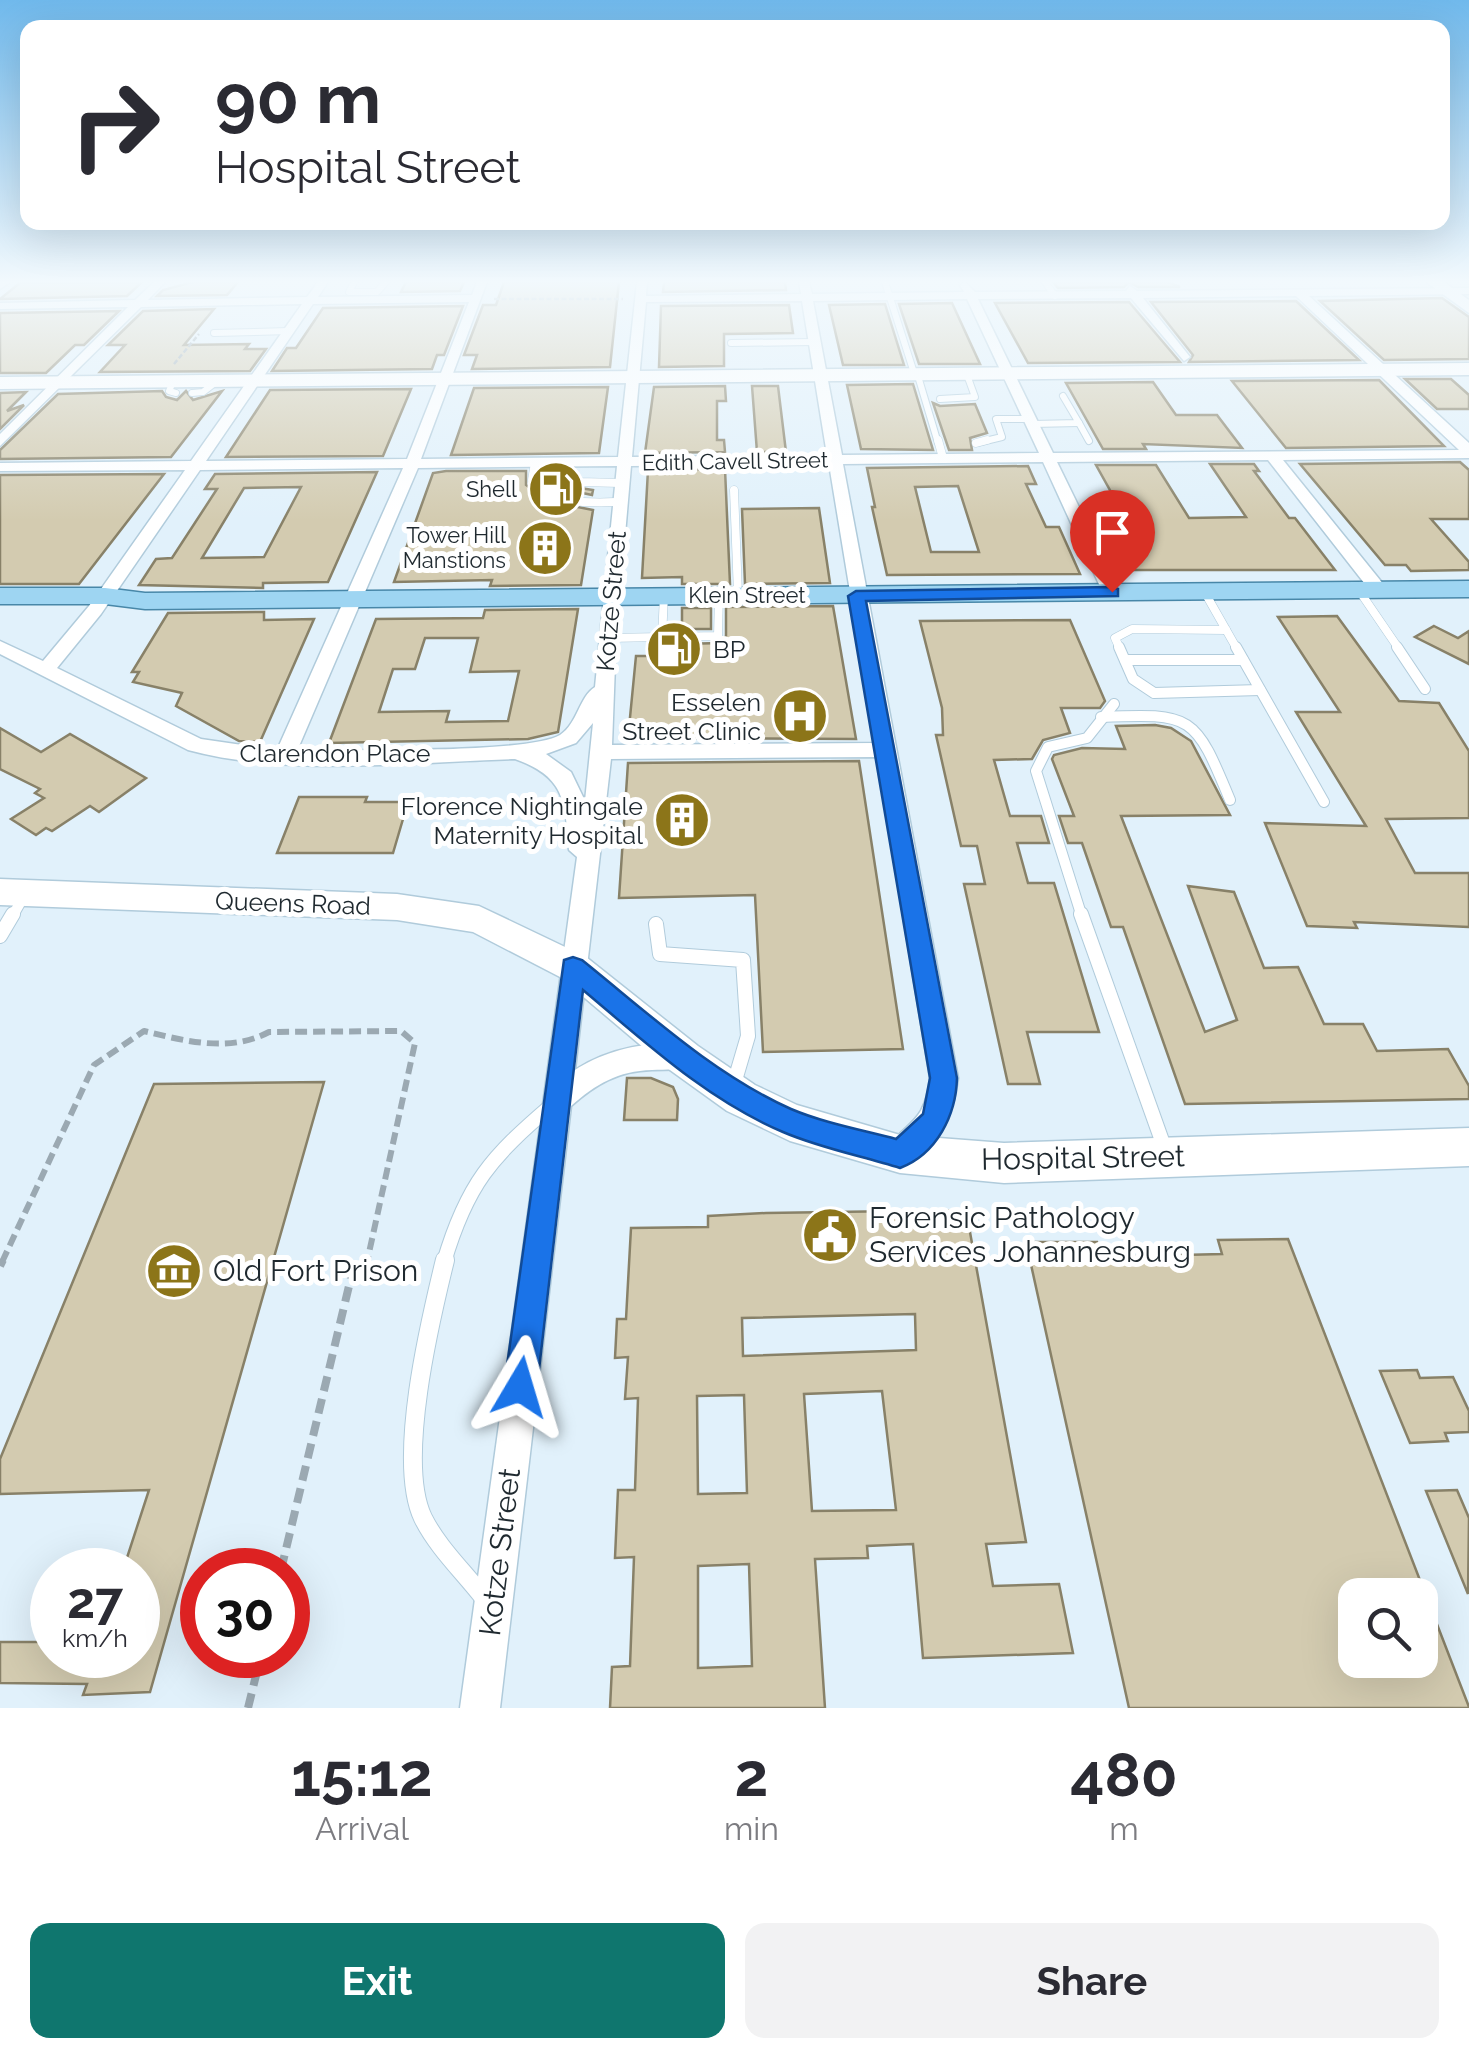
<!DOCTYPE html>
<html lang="en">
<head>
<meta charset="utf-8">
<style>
  body { margin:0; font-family:Raleway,sans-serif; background:#f2f2f3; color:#2b2b33; height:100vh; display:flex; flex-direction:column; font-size:38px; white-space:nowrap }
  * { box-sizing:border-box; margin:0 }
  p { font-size:32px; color:#7c7c81 }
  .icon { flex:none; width:55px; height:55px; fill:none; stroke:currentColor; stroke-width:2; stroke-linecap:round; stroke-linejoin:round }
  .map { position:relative; height:1708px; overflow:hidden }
  .side { display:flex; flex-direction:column; background:#fff; flex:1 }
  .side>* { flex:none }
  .hud { position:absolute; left:20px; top:20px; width:1430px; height:210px; border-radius:20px; box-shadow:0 10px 40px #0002; background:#fff; color:#2b2b33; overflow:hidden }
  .fabs { position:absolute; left:1338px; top:1578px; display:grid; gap:20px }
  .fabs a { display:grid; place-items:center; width:100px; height:100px; border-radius:20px; background:#fff; box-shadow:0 10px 40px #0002; font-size:50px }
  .speed { position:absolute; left:30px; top:1548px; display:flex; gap:20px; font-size:50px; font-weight:700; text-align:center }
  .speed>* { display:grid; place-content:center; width:130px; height:130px; border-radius:50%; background:#fff; box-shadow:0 10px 40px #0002; line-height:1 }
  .speed small { font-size:25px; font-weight:400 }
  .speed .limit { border:15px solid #d22; background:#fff; color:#111 }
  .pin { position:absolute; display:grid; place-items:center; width:85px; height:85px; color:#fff; margin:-102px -42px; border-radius:50% 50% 50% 0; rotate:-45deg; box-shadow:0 0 10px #0007 }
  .pin .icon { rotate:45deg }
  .me { position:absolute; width:110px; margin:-55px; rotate:7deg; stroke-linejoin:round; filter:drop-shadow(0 0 8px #0008) }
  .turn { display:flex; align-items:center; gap:35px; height:210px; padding:0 30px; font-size:45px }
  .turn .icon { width:130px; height:130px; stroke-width:2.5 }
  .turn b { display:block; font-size:70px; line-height:85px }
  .eta { display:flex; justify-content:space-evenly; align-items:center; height:170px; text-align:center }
  .eta b { font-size:60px; font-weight:700; line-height:70px }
  .button { display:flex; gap:20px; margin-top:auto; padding:20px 30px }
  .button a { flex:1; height:115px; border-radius:20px; background:#0f766e; color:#fff; font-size:40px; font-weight:700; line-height:115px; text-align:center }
  .button a+a { background:#f2f2f3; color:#2b2b33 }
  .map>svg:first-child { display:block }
  .building { fill:#d3cbb0; stroke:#888168; stroke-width:2.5; fill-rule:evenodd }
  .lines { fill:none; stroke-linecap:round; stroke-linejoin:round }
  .lane-far4-casing { stroke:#b0cbdb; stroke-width:8 }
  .lane-far3-casing { stroke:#b0cbdb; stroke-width:9 }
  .lane-far2-casing { stroke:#b0cbdb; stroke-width:12 }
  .lane-far1-casing { stroke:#b0cbdb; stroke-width:16 }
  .lane-casing { stroke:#b0cbdb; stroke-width:20 }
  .street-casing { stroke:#b0cbdb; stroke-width:3 }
  .secondary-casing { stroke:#b0cbdb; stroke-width:3 }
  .primary-casing { stroke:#4887a8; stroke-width:3 }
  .path-far2 { stroke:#9ba9b2; stroke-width:2.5; stroke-dasharray:5 2.5; stroke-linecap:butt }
  .path-far1 { stroke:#9ba9b2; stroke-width:6; stroke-dasharray:12 6; stroke-linecap:butt }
  .path { stroke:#9ba9b2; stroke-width:8; stroke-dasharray:15 8; stroke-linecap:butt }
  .lane-far4 { stroke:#fff; stroke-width:6 }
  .lane-far3 { stroke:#fff; stroke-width:8 }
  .lane-far2 { stroke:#fff; stroke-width:10 }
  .lane-far1 { stroke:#fff; stroke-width:14 }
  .lane { stroke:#fff; stroke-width:18 }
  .street { fill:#fff; fill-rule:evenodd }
  .secondary { fill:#fff; fill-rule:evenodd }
  .primary { fill:#9ed5f2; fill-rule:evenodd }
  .route { fill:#1a73e8; stroke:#114b97; stroke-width:2.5 }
  .labels { text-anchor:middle; stroke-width:10; stroke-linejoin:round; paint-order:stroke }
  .far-street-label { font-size:22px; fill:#1f292f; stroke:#fff }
  .far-poi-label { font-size:22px; fill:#1f292f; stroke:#fff; text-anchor:end }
  .street-label { font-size:25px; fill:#1f292f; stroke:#fff }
  .poi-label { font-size:25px; fill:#1f292f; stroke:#fff; text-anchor:end }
  .near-street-label { font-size:30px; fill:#1f292f; stroke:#fff }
  .near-poi-label { font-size:30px; fill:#1f292f; stroke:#fff; text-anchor:start }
</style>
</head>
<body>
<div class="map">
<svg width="1469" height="1708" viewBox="0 0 1469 1708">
  <rect width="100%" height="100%" fill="#e1f1fb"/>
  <g class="building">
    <path d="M21 282 51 283 142 282 127 296 0 299Z"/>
    <path d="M193 282H238L227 295 157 296 163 290Z"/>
    <path d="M406 282H464L460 291 401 292Z"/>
    <path d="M504 282H619L610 367 472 369 477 355H464L483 305H496Z"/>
    <path d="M664 282H785L786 290 663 292Z"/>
    <path d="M1053 282H1168L1180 287H1138L1129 282 1124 287 1058 288Z"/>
    <path d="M1442 298 1469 317V359L1384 360 1320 301Z"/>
    <path d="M1296 301 1359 360 1189 362 1193 355 1151 302Z"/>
    <path d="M1129 302 1180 362 1028 363 995 303Z"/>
    <path d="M952 303 980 364H919L899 304Z"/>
    <path d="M885 304 904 365H843L829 305Z"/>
    <path d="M789 305 793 333 724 334V366L659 367 661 306Z"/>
    <path d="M463 306 444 355H437L432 369 272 371 287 348H296L323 308Z"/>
    <path d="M214 309 184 345 249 344 245 349H266L250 371 100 372 125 345H108L143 311Z"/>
    <path d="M119 311 84 345H75L46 373H0V313Z"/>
    <path d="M1405 379H1451L1469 395V409H1437Z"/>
    <path d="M1379 380 1444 446 1286 448 1232 381Z"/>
    <path d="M1153 382 1176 415H1217L1242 448 1143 444 1146 449H1103L1066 383Z"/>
    <path d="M913 384 933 450 861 449 847 385Z"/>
    <path d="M725 386 726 401H717V440H724L725 452 645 453 654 387Z"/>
    <path d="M752 386H778L786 452H757Z"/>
    <path d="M608 387 599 453 451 455 474 388Z"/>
    <path d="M411 389 383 456 226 457 270 390Z"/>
    <path d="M162 391 166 397 177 400 186 391 193 400 222 391 171 457 0 459V450L58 394Z"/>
    <path d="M26 392 7 411 24 405 0 429V393Z"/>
    <path d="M933 403 940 406 975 404 987 433 970 438 972 450H949Z"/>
    <path d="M1460 462 1469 470V519H1431L1469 562V570L1411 571 1406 565H1385L1300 464Z"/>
    <path d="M1210 464H1254L1259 471H1254L1289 518H1295L1335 570H1133L1110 526H1130L1096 465H1156L1189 518 1246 517Z"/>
    <path d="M1028 466 1036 484H1026L1046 527H1059L1080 574 887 575 872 507H875L867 468ZM958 486 979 552H931L915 487Z"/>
    <path d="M725 469 730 584H682V577L642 578 648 470Z"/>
    <path d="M541 470H562L574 487 593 490 592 495 554 487 540 477Z"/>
    <path d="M446 471H526V485L547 501 593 510 581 585 490 586 492 580 394 582 433 473Z"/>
    <path d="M377 472 328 582 263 583V588L139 585 156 559 172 558 217 489H205L215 474ZM301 487 264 557 202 558 244 488Z"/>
    <path d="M164 474 79 584H0V475Z"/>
    <path d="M819 508 830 583 745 584 742 509Z"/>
    <path d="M833 606 856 739 628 738 636 656H681V644L721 643 726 636V607Z"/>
    <rect x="682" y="608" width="29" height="21"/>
    <path d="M578 609 558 732 528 739 329 743 376 619 483 618 485 610ZM425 638H478L470 672 519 671 508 721 446 722 449 711 379 712 393 669H415Z"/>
    <path d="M264 612V620L314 619 260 742 239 741 176 706 182 693 133 682 139 672H132L168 613Z"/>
    <path d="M1337 616 1399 701 1439 703 1469 751V818L1386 819 1415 873H1469V927L1354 922 1357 928 1307 926 1265 823 1366 826 1296 712H1340L1278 617Z"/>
    <path d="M1070 620 1105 701 1100 708H1061L1070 733 1043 740 1032 759 994 760 1010 816H1041L1049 843H1017L1028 883H1054L1099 1032H1027L1040 1084H1008L964 884H985L977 846H961L936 735H943L942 708 920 621Z"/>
    <path d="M1434 626 1458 638 1469 631V664L1415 637Z"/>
    <path d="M1155 725 1171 728 1191 741 1230 815 1121 816 1205 1032 1237 1020 1188 886 1234 892 1264 968 1298 967 1324 1024H1363L1377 1051 1448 1049 1469 1086V1099L1185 1104 1123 927H1111L1082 843H1068L1059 816H1074L1052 759 1054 755 1082 748 1125 749 1116 726Z"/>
    <path d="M0 728 41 752 70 734 146 778 99 812 90 806 52 831 46 828 36 835 11 819 44 798 35 793 40 789 0 769Z"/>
    <path d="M859 761 903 1049 763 1052 755 895 619 898 628 763Z"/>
    <path d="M299 797H367L365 802H408L393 853H277Z"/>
    <path d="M627 1078H651L673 1087 678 1099 677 1120H624Z"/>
    <path d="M324 1082 150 1692 83 1695 87 1684 0 1683V1642H52V1655H138V1570H123L149 1490 0 1494V1459L154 1084Z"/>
    <path d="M966 1210 1026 1542 986 1544 993 1586 1059 1584 1073 1653 923 1658 913 1544 867 1546 868 1558 815 1559 825 1708H610L612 1667 630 1666 634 1557 615 1558 618 1490H635L638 1398 625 1399 628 1357 615 1358 617 1319H626L631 1228 708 1227V1216L766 1213ZM915 1314 916 1350 743 1356 742 1318ZM882 1391 896 1510 812 1511 804 1394ZM744 1395 747 1493 698 1494 697 1396ZM749 1564 752 1666 698 1668V1566Z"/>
    <path d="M1288 1239 1469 1707V1708H1129L1026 1242H1097L1100 1257 1222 1254 1218 1240ZM1355 1595H1420V1660H1355Z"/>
    <path d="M1417 1370 1420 1378 1453 1377 1469 1411V1432L1445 1433 1448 1441 1410 1443 1380 1371Z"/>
    <path d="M1457 1490 1469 1518 1468 1594 1426 1491Z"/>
  </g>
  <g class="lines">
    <g class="lane-far4-casing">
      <g id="lane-far4">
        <path d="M354 282 349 292H377L386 282"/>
        <path d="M885 282 915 376"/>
        <path d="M1045 282 1055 296"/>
        <path d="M214 333 289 331"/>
        <path d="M731 343 814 342"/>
        <path d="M918 376 938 443"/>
        <path d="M173 382 169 391 176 393"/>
        <path d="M192 393 203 392 216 382"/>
        <path d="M940 399 975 397 967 375"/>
        <path d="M1079 423 1089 441"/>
        <path d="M1032 424 1079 423 1063 396"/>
        <path d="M977 443 1002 437 996 419H1029"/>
      </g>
    </g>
    <g class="lane-far3-casing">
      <g id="lane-far3">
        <path d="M938 440 943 458"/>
        <path d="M976 443 987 440"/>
        <path d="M535 463 532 480C555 505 587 503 619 502"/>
        <path d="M570 463V473L579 482 621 483"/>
        <path d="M734 490 738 594"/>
        <path d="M1358 589 1399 649"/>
        <path d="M1204 591 1237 649"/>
        <path d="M607 638 718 636 719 594"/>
        <path d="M662 638 664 595"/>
        <path d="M1120 649 1115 638 1132 629 1226 630"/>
      </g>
    </g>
    <g class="lane-far2-casing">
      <g id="lane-far2">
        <path d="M1119 647 1133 679 1154 693 1260 690"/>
        <path d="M1236 647 1324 802"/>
        <path d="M1397 647 1425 689"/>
        <path d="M1125 660H1243"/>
        <path d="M1101 717C1193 713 1195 715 1230 800"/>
        <path d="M12 917 24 896"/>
        <path d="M1082 917 1036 771 1048 747 1087 738 1114 704"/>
      </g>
    </g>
    <g class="lane-far1-casing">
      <g id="lane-far1">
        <path d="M1081 914 1166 1152"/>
        <path d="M656 924 660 954 743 960 748 1036 733 1087"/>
        <path d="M0 936 13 914"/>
        <path d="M444 1262C467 1184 491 1157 552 1105"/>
      </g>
    </g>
    <g class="lane-casing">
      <path id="lane" d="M445 1260C430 1321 396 1462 423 1518 438 1548 464 1572 484 1598"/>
    </g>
    <g class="street-casing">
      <g id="street">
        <path d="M0 282H10L0 289Z"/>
        <path d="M154 282H165L148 300 307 297 318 282H328L318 297 472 295 477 282H487L421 459 618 457 637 282H647L646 296 801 294 799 282H809L812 294 964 292 960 285 965 282 975 292 1126 291 1130 286 1137 291 1469 288V294L1309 296 1469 443V458L1283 460 1384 585V593H1372L1268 460 1057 462 1121 593 1112 598 1103 593 1043 462 843 464 958 1078C954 1114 936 1153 900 1167L890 1164 886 1154C900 1121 925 1129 930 1078L877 757 611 759 575 1070C606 1050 657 1036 693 1050L697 1058 693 1066C680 1071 666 1069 652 1070 618 1071 596 1084 571 1106L500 1708H460L577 857 569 850C565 802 566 777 515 759 413 762 287 777 188 750L0 654V641L43 661 89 606 185 470 0 471V463L191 461 302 304 141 307 0 446V434L128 307 0 309V303L135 300ZM1296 296 1459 450 1053 453 978 299 1131 298 1184 361 1190 357 1143 298ZM967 299 1039 453 842 455 813 301ZM802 301 827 455 632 457 646 302ZM469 302 407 459 206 461 313 304ZM829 464 875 743 612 745 616 638 631 466ZM617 466 595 687C579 697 578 723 560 735 528 754 345 749 297 751L418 468ZM403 468 277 750 201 739 57 668 101 614 200 470ZM593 723 585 801 571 772 546 754 576 743Z"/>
      </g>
    </g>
    <g class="secondary-casing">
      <g id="secondary">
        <path d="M1426 282H1444L1469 300V313Z"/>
        <path d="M1469 363V375L0 389V377Z"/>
        <path d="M0 879 397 894 479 906 586 957 698 1046 755 1085 797 1105 900 1135 1004 1143 1469 1128V1166L1004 1183 900 1173 790 1141 727 1111 670 1070 560 977 473 932 397 920 0 905Z"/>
      </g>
    </g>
    <g class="primary-casing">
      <path id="primary" d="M1469 581V597L145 609 105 604H0V588H105L145 593Z"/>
    </g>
    <g class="path-far2">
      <path d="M494 299H623"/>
      <path d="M174 364 199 334"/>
    </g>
    <path class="path-far1" d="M2 1262 94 1065 144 1031C185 1041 229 1053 269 1032L401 1031 415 1043 367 1262"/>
    <g class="path">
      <path d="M0 1266 3 1260"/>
      <path d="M281 1570 354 1265 367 1264 368 1260"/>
      <path d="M248 1708 261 1655"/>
    </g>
    <use href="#lane-far4" class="lane-far4"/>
    <use href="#lane-far3" class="lane-far3"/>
    <use href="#lane-far2" class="lane-far2"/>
    <use href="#lane-far1" class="lane-far1"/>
    <use href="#lane" class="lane"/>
    <use href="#street" class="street"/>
    <use href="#secondary" class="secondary"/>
    <use href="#primary" class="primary"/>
  </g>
  <linearGradient id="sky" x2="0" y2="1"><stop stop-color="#70b9ec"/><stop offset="0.54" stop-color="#f2f9fd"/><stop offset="1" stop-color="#f2f9fd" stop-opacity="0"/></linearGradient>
  <rect width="1469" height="521" fill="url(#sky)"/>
  <path class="route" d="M1112 587 1118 589V596L866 601 957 1078C956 1115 937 1154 900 1168 862 1156 820 1148 783 1132 707 1100 645 1042 583 990L537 1387 532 1399 520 1404 509 1399 504 1387 564 960 573 957 582 960C648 1013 713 1074 791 1109 824 1123 862 1130 896 1139L923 1114 930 1078 848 596 856 591Z"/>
  <defs>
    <g id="fuel-disc" transform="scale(2.875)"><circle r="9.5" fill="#8c7519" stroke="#fff"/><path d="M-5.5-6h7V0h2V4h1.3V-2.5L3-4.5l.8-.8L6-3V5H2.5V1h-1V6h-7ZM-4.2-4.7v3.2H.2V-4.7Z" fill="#fff"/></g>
    <g id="building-disc" transform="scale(2.875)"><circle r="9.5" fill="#8c7519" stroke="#fff"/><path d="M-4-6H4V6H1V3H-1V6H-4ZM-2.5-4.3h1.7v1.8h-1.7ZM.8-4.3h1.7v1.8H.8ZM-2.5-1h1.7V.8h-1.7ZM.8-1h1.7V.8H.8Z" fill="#fff"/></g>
    <g id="hospital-disc" transform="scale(2.875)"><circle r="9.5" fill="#8c7519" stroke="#fff"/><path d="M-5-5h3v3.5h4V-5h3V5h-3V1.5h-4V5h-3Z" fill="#fff"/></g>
    <g id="civic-disc" transform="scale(2.875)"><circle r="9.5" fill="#8c7519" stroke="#fff"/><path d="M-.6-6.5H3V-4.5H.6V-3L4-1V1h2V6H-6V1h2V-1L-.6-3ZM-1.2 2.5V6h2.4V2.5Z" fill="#fff"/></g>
    <g id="museum-disc" transform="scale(2.875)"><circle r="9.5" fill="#8c7519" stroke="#fff"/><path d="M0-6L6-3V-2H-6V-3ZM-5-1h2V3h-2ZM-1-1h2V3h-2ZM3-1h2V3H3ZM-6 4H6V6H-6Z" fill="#fff"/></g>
  </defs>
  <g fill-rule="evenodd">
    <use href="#fuel-disc" x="556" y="489"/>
    <use href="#building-disc" x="545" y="548"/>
    <use href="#fuel-disc" x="674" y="649"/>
    <use href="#hospital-disc" x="800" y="716"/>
    <use href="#building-disc" x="682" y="820"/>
    <use href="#civic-disc" x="830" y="1235"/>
    <use href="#museum-disc" x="174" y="1271"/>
  </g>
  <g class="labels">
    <g class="far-street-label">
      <text transform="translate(735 461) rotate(-1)" y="8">Edith Cavell Street</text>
      <text x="747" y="603">Klein Street</text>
    </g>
    <g class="far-poi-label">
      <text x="517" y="497">Shell</text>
      <text x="506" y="543">Tower Hill<tspan x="506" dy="25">Manstions</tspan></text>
    </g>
    <g class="street-label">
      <text transform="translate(611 601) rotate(-85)" y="9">Kotze Street</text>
      <text x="335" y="762">Clarendon Place</text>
      <text transform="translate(293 903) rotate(2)" y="9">Queens Road</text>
    </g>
    <g class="poi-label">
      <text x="713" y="658" text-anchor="start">BP</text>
      <text x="761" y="711">Esselen<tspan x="761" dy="29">Street Clinic</tspan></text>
      <text x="643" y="815">Florence Nightingale<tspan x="643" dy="29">Maternity Hospital</tspan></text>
    </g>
    <g class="near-street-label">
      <text transform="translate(1083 1158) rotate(-1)" y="10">Hospital Street</text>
      <text transform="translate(500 1552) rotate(-83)" y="10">Kotze Street</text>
    </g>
    <g class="near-poi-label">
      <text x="869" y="1228">Forensic Pathology<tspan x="869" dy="34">Services Johannesburg</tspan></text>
      <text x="213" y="1281">Old Fort Prison</text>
    </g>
  </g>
</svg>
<div class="fabs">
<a><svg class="icon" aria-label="search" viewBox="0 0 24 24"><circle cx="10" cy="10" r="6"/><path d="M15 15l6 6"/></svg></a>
</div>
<div class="speed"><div>27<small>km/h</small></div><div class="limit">30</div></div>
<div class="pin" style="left:1112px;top:592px;background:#d93025"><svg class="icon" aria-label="arrive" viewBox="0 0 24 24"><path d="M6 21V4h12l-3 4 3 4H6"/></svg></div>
<svg class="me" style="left:520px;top:1387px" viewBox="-20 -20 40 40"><path d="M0-17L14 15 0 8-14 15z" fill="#1a73e8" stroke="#fff" stroke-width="4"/></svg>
<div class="hud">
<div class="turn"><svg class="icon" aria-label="right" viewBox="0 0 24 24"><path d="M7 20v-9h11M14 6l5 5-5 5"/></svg><div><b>90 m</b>Hospital Street</div></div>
</div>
</div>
<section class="side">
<div class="eta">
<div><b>15:12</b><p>Arrival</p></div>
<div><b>2</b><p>min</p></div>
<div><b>480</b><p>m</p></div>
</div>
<div class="button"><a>Exit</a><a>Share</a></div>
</section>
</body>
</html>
